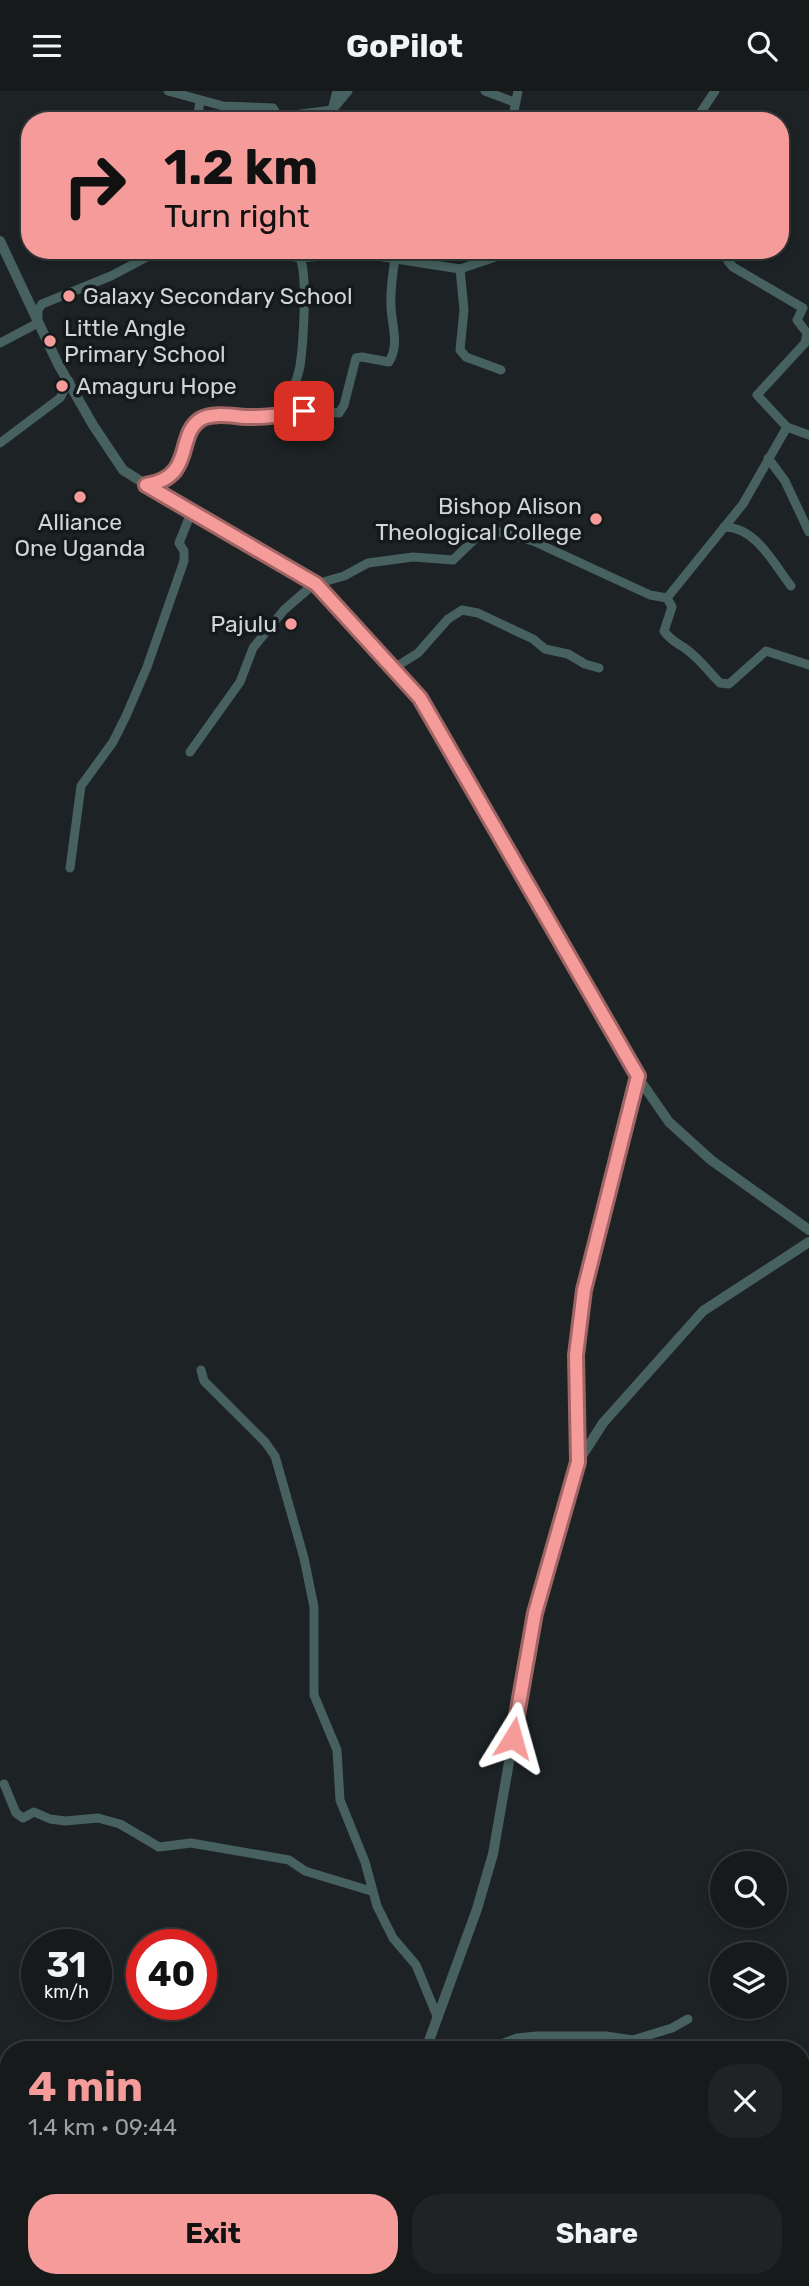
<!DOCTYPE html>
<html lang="en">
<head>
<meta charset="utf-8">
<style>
  body { margin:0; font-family:Rubik,sans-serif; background:#1f2324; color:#f1f3f6; height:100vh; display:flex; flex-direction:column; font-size:26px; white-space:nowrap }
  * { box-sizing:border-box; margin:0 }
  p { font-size:23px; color:#9ea1a3 }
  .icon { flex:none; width:38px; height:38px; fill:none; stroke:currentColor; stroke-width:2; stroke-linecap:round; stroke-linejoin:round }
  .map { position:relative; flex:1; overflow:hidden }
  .details { position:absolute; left:0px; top:1950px; width:810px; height:247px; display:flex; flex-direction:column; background:#161a1b; border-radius:28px 28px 0 0; box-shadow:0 4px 10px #0003,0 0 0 2px #35383a }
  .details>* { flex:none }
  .banner { position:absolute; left:21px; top:21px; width:768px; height:147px; border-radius:28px; box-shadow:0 4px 10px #0003,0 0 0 2px #35383a; background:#f59b9a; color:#111; overflow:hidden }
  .tools { position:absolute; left:710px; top:1760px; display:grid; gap:14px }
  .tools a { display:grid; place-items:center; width:77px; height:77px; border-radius:50%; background:#161a1b; box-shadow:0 4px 10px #0003,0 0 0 2px #35383a; font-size:35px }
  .speed { position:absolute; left:21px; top:1838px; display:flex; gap:14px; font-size:35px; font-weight:700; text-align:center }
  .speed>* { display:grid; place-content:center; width:91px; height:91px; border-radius:50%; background:#161a1b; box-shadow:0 4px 10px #0003,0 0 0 2px #35383a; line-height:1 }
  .speed small { font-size:18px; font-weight:400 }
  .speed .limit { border:10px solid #d22; background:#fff; color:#111 }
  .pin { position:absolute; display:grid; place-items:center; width:60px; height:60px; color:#fff; margin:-30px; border-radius:14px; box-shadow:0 4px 10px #0006 }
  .me { position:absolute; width:77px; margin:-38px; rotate:8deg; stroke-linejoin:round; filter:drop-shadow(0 0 5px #0008) }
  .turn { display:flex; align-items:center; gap:24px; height:147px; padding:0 28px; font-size:32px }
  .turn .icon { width:91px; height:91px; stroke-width:2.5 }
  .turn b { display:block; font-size:49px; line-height:60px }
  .round { display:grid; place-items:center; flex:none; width:74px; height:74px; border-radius:28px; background:#1f2324 }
  .overview { display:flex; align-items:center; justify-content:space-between; height:119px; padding:0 28px }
  h1 { font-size:42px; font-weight:700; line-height:52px; color:#f59b9a }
  .action { display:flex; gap:14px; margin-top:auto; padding:14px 28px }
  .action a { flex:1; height:80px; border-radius:28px; background:#f59b9a; color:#111; font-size:28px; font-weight:700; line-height:80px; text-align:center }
  .action a+a { background:#1f2324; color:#f1f3f6 }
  header { display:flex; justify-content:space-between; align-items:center; height:91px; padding:0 28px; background:#161a1b; font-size:32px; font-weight:700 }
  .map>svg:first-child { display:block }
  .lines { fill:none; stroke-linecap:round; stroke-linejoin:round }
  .minor { stroke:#46615f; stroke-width:9 }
  .tertiary { stroke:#46615f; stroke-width:10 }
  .route-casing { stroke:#9f6564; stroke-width:18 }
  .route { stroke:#f59b9a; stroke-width:12 }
  .poi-dot { fill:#f59b9a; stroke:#14191b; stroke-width:2.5 }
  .labels { text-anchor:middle; stroke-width:7; stroke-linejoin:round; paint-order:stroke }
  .poi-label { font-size:23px; fill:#d2d5d7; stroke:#14191b; text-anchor:start }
</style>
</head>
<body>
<header><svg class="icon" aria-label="menu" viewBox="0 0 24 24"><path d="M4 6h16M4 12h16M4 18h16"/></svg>GoPilot<svg class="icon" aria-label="search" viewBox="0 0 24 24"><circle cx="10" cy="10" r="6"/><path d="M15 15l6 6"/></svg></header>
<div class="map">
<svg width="809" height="2195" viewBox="0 0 809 2195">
  <rect width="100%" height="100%" fill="#1d2224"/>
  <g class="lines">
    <g class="minor">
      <path d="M168 0 223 15 273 17 281 30"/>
      <path d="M485 0 514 11"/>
      <path d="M197 30 200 10"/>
      <path d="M289 30 301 23 332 19 337 0"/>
      <path d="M331 30 332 19 348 0"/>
      <path d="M512 30 518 0"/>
      <path d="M695 30 715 0"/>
      <path d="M260 159 300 167 358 162 460 178 516 159"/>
      <path d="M725 159 728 170 733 176 803 217 797 229 807 242 805 252 757 304 787 336"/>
      <path d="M460 178 464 219 460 259 466 266 501 279"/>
      <path d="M0 252 38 232V219L42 213 111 185 160 159"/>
      <path d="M289 322 310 320 339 322 344 314 356 267 362 266 389 271C398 255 394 243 392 226 389 208 392 186 395 168"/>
      <path d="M0 352 60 307 69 290"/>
      <path d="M768 367 785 390 809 441"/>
      <path d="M146 394C196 386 175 343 202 328 212 322 270 326 289 322 288 305 297 292 300 275 303 255 308 184 300 167"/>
      <path d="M724 436C756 436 773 472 791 495"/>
      <path d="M667 507 672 516 664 540C671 551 681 553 691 562 702 571 710 582 720 592L729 593 766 560 809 574"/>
      <path d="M394 577 418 562 448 528 462 519 478 522 533 548 545 558 568 563 585 573 599 577"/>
      <path d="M190 661 240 591 253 557 284 519 307 499 316 493 344 485 368 472 413 466 453 469 479 444 492 439 533 450 650 504 667 507 743 413 787 336 809 344"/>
      <path d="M70 777 81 695 113 651 126 625 147 576 184 470V460L179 452 191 422"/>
      <path d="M201 1279 204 1290 265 1351 275 1365 304 1467 314 1516V1604L337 1659 340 1709 365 1771 377 1815 393 1847 416 1874 437 1925"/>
      <path d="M4 1693 16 1722 23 1727 34 1721 50 1728 65 1730 98 1727 120 1733 159 1756 191 1752 289 1769 305 1780 371 1800"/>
      <path d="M428 1954 473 1958"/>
      <path d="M488 1958 517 1947 537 1945H606L633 1949 672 1937 688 1928"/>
      <path d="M802 2167 809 2164"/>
      <path d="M439 2188 442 2195"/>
      <path d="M516 2195 523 2189 533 2195"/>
      <path d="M726 2195 733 2188"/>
    </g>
    <g class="tertiary">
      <path d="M0 150 58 273 93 334 123 379 191 422 316 493 427 616 637 985 669 1031 711 1069 809 1139"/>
      <path d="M578 1371 603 1332 703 1220 809 1151"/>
      <path d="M426 1958 477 1818 493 1763 535 1522 578 1371 576 1264 584 1199 637 985"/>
      <path d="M332 2195 335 2188"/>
    </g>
  </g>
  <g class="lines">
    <g class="route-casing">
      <path id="route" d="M304 320C288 323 271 326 255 326 240 327 215 320 201 328 175 344 196 386 146 394L316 493 420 607 638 985 584 1199 576 1264 578 1371 535 1522 513 1647"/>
    </g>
    <use href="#route" class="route"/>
  </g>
  <g class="poi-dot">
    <circle cx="69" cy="205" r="7"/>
    <circle cx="50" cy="250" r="7"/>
    <circle cx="62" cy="295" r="7"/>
    <circle cx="80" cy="406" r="7"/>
    <circle cx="596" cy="428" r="7"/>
    <circle cx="291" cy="533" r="7"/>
  </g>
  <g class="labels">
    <g class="poi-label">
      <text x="83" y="213">Galaxy Secondary School</text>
      <text x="64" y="245">Little Angle<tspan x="64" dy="26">Primary School</tspan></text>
      <text x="76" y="303">Amaguru Hope</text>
      <text x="582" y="423" text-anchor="end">Bishop Alison<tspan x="582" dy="26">Theological College</tspan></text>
      <text x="80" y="439" text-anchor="middle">Alliance<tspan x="80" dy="26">One Uganda</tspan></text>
      <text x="277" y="541" text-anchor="end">Pajulu</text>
    </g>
  </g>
</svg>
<div class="tools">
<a><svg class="icon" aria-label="search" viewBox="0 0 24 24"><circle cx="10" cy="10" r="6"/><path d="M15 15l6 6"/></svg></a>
<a><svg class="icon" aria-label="layers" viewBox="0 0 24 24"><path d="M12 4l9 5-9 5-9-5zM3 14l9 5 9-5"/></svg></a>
</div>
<div class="speed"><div>31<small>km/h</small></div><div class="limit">40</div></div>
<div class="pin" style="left:304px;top:320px;background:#d93025"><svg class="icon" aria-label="arrive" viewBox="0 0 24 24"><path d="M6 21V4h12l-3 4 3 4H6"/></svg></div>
<svg class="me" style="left:513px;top:1647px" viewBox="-20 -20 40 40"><path d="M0-17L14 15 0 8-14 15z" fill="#f59b9a" stroke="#fff" stroke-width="4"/></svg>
<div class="banner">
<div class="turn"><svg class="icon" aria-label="right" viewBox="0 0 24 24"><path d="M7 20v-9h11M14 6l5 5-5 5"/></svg><div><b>1.2 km</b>Turn right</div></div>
</div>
<section class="details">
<div class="overview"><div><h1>4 min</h1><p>1.4 km · 09:44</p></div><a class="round"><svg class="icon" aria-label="close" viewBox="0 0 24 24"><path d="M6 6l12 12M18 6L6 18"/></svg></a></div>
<div class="action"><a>Exit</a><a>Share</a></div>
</section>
</div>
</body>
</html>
